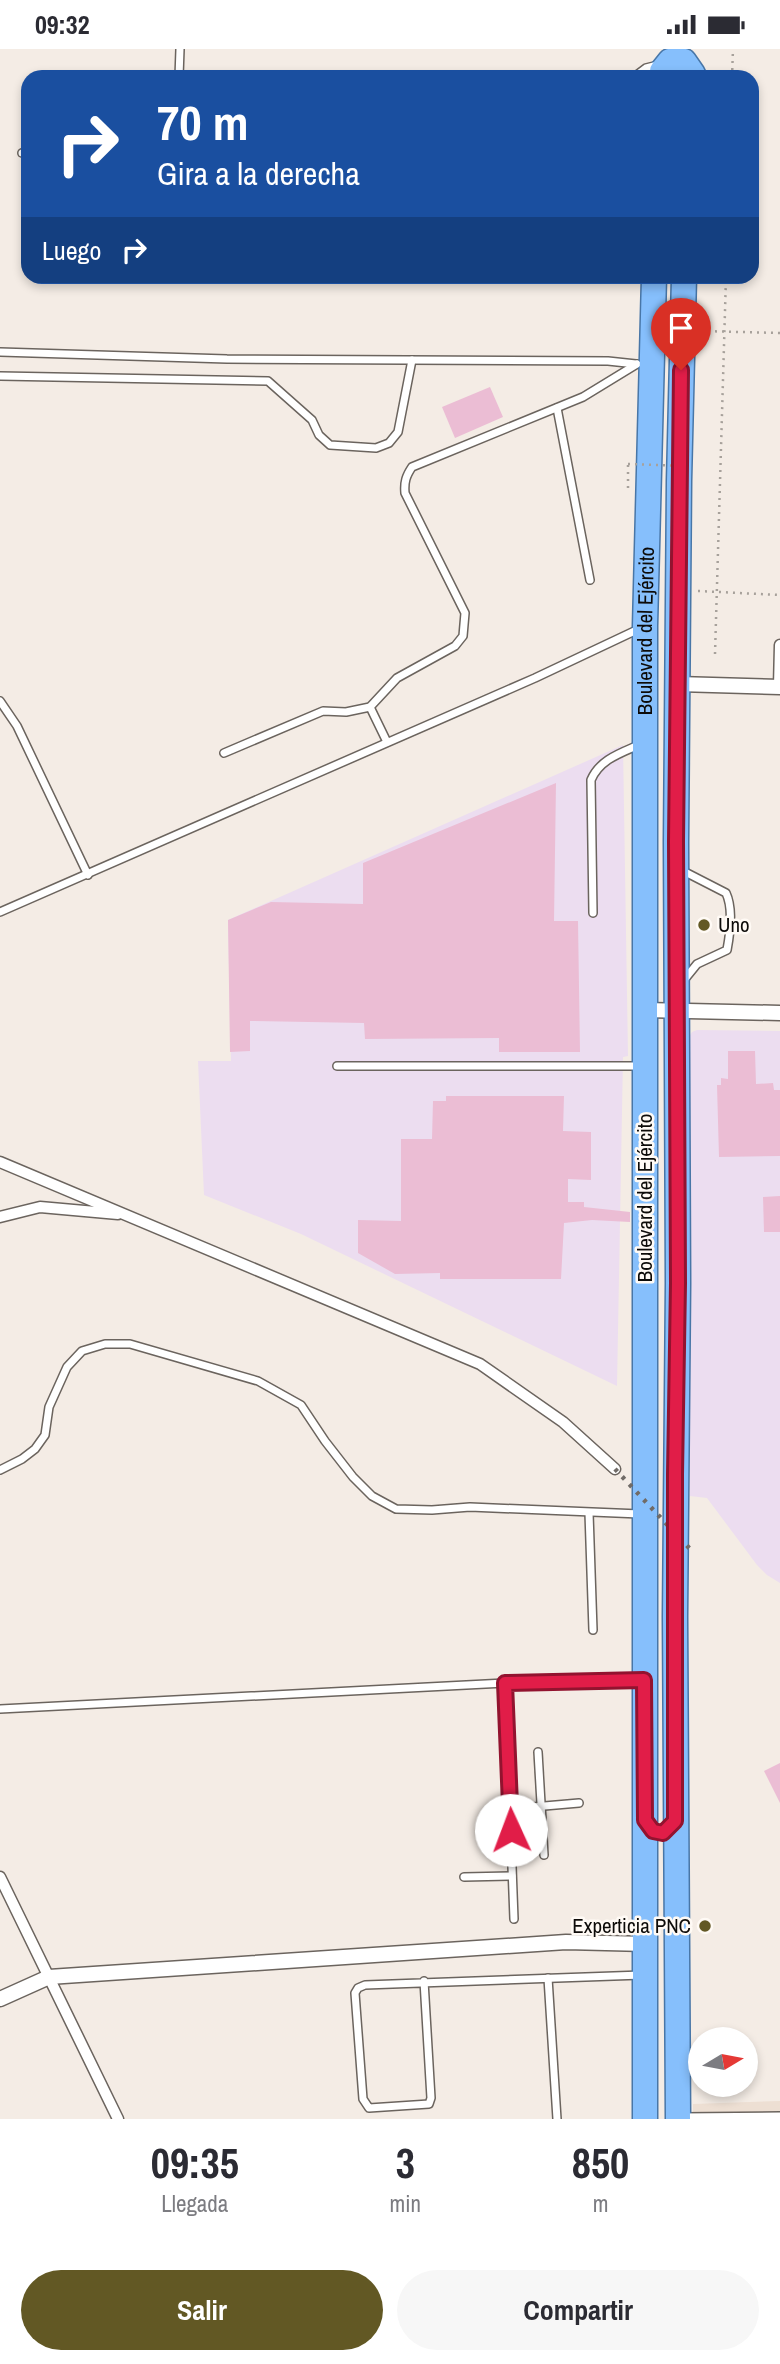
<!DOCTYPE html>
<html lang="es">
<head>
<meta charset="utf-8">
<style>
  body { margin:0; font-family:"Archivo Narrow",sans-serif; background:#f7f7f7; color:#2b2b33; height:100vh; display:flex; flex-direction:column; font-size:26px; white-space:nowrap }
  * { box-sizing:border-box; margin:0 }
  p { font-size:23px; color:#7c7c81 }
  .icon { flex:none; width:38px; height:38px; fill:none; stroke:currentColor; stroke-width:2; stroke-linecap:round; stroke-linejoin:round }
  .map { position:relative; height:2070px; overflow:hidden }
  .drawer { display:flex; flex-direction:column; background:#fff; flex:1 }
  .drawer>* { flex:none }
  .guide { position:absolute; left:21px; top:21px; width:738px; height:214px; border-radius:21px; box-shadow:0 4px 10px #0003; background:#1a4fa0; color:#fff; overflow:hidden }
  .needle { width:46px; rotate:80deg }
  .controls { position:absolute; left:688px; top:1978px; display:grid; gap:14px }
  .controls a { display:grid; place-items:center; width:70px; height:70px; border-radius:50%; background:#fff; box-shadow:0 4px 10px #0003; font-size:35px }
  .pin { position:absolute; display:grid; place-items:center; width:60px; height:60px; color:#fff; margin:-72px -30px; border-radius:50% 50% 50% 0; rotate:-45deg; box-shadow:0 0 7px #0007 }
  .pin .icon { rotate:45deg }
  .me { position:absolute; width:77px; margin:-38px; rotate:358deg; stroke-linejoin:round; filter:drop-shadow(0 0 5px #0008) }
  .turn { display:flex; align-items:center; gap:24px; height:147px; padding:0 21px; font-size:32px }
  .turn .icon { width:91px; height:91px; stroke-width:2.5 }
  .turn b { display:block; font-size:49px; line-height:60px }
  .then { display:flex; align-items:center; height:66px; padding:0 21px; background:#0003; gap:14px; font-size:26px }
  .eta { display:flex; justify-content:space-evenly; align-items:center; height:119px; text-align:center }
  .eta b { font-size:42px; font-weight:700; line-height:49px }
  .action { display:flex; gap:14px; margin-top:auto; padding:14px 21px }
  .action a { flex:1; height:80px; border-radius:42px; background:#625824; color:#fff; font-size:28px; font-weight:700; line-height:80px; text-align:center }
  .action a+a { background:#f7f7f7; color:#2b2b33 }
  .status { display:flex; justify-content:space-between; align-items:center; height:49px; padding:0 35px; background:#fff; direction:ltr }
  .status svg { height:19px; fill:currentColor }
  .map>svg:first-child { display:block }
  .industrial { fill:#ecddf0 }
  .built { fill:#eddfd3 }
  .building { fill:#ebbdd4 }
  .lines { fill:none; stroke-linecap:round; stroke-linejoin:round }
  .service-casing { stroke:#6b645e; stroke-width:10 }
  .pedestrian-casing { stroke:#6b645e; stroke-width:13 }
  .minor-casing { stroke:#6b645e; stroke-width:17 }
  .trunk-casing { stroke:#4876a7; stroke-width:27 }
  .path { stroke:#a7a19b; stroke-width:2.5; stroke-dasharray:2 5; stroke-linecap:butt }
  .service { stroke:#fff; stroke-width:7 }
  .pedestrian { stroke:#fff; stroke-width:10 }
  .minor { stroke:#fff; stroke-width:14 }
  .trunk { stroke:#86bffc; stroke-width:24 }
  .rail { stroke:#706b67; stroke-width:4.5; stroke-dasharray:3.5 7; stroke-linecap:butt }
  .path-bridge { stroke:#a7a19b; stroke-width:2.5; stroke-dasharray:2 5; stroke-linecap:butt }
  .route-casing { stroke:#92132f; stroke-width:18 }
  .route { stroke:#e11d48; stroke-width:12 }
  .poi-dot { fill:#625824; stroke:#fffaf5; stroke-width:2.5 }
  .labels { text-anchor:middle; stroke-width:5; stroke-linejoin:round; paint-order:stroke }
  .street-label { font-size:21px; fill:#0d0b09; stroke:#fffaf5 }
  .poi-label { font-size:21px; fill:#0d0b09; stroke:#fffaf5; text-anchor:start }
</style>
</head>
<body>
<div class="status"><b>09:32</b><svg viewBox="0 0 49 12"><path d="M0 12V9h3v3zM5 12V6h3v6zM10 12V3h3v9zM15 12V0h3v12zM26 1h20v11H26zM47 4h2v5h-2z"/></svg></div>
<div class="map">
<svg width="780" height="2070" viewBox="0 0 780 2070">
  <rect width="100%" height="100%" fill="#f4ece5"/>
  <g class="industrial">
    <path d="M623 696 628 1007 623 1008 617 1337 301 1185 204 1146 198 1012H231L228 871Z"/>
    <path d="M697 981 780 982V1534L767 1526 757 1516 707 1449 690 1447 689 988 692 983Z"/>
  </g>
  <path class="built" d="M780 2052V2070H693V2055Z"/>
  <g class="building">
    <path d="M490 338 503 368 455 389 442 358Z"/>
    <path d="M556 734 554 872H578L580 1003H499V989L365 990 364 974 250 972V1002L230 1003 228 871 271 853 363 855V814Z"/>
    <path d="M728 1002H755L756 1035 773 1034 774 1041H780V1107L719 1108 717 1036H721V1029L728 1030Z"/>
    <path d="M446 1047H564L563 1082 591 1083V1131L568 1130V1153H584V1158L630 1163V1173L592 1171 564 1174 561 1230H440V1224L395 1225 358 1204V1171L401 1172V1090H432L433 1052H446Z"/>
    <path d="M780 1147V1183H764L763 1148Z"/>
    <path d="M780 1714V1754L764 1722Z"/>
  </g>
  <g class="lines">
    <g class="service-casing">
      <g id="service">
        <path d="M179 28 180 0"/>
        <path d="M634 28 646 19 658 16"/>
        <path d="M22 104H28"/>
        <path d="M0 303 227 310 608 312 636 315"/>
        <path d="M0 327 268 332 312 371 319 386 330 396 376 399 389 394 398 383 412 311"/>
        <path d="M557 359 590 531"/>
        <path d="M0 652 17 677 88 826"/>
        <path d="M370 658 387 693"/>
        <path d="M224 704 323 662 346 663 370 658 397 629 455 597 463 587 465 564 405 444C404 433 406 427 412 418L583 348 637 315"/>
        <path d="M0 863 535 629 641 579"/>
        <path d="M593 864 591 731C600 710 621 704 641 695"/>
        <path d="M684 931 697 915 727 901C730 885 733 859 726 844L687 824"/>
        <path d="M337 1017H641"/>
        <path d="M0 1421 22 1410 35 1400 45 1386 49 1358 67 1318 82 1302 105 1295H130L258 1332 301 1356 325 1392 353 1428 372 1447 396 1460 432 1461 470 1458 640 1465"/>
        <path d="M589 1464 593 1581"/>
        <path d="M0 1660 505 1634"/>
        <path d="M538 1703 544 1806"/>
        <path d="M510 1760 579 1754"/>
        <path d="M464 1828 512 1827"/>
        <path d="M514 1870 505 1634 640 1631"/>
        <path d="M548 1929 557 2070"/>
        <path d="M424 1932 431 2049 429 2055 369 2059 363 2050 355 1944 358 1939 365 1936 642 1926"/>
        <path d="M683 2068 780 2067"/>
      </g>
    </g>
    <g class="pedestrian-casing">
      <g id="pedestrian">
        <path d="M779 637 780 596"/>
        <path d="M0 1113 480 1315 563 1373 615 1420"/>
        <path d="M0 1168 40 1158 118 1165"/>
        <path d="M0 1828 118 2070"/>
      </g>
    </g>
    <g class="minor-casing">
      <g id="minor">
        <path d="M678 635 780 638"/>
        <path d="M645 961 780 964"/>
        <path d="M0 1950 49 1928 566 1893 646 1895"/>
      </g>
    </g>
    <g class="trunk-casing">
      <g id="trunk">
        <path d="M662 22 670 12 676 10 684 12 693 25"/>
        <path id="s1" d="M645 2070V577L654 228"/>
        <path d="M678 2070 675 1568 678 1234 676 793 679 432 684 228"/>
      </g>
    </g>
    <g class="path">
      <path d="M732 28 733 0"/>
      <path d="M701 282 780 284"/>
      <path d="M628 439V415"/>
      <path d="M698 542 780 546"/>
      <path d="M715 605 726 228"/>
    </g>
    <use href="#service" class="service"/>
    <use href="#pedestrian" class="pedestrian"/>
    <use href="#minor" class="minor"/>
    <use href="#trunk" class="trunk"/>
    <path class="rail" d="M615 1420 691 1501"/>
    <path class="path-bridge" d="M628 415 689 417"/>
  </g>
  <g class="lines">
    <g class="route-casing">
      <path id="route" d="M511 1781 505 1634 644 1631 645 1771 653 1782 663 1784 675 1772V1425L678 1234 676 793 681 321"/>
    </g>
    <use href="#route" class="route"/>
  </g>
  <g class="poi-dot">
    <circle cx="704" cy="876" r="7"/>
    <circle cx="705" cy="1877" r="7"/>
  </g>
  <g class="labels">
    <g class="street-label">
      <text dy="7" stroke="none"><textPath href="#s1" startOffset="1488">Boulevard del Ejército</textPath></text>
      <text transform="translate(645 1149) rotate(-90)" y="7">Boulevard del Ejército</text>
    </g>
    <g class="poi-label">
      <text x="718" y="883">Uno</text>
      <text x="691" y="1884" text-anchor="end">Experticia PNC</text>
    </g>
  </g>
</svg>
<div class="controls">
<a><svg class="needle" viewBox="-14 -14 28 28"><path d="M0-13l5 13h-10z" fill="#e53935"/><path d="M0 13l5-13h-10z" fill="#7c7c81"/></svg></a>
</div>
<div class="pin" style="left:681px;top:321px;background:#d93025"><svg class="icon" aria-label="arrive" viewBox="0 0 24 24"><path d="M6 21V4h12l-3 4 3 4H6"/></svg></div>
<svg class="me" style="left:511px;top:1781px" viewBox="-20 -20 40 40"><circle r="19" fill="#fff"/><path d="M0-13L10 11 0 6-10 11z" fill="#e11d48"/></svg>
<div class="guide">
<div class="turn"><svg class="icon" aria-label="right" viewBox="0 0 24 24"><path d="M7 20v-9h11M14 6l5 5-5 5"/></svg><div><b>70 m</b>Gira a la derecha</div></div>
<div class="then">Luego<svg class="icon" aria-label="right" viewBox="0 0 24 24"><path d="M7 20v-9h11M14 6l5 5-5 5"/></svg></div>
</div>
</div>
<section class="drawer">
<div class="eta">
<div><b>09:35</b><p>Llegada</p></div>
<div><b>3</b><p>min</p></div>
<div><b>850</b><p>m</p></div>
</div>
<div class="action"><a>Salir</a><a>Compartir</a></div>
</section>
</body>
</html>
